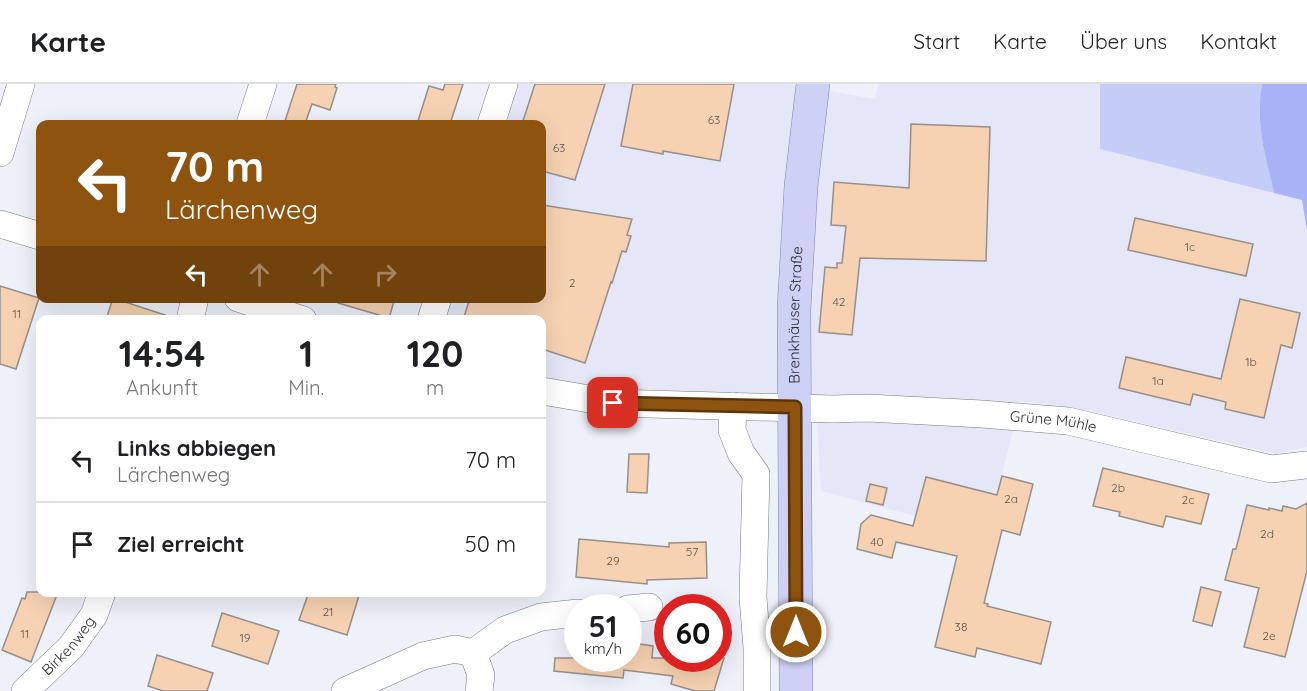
<!DOCTYPE html>
<html lang="de">
<head>
<meta charset="utf-8">
<style>
  body { margin:0; font-family:Quicksand,sans-serif; background:#f2f2f2; color:#202124; height:100vh; display:flex; flex-direction:column; font-size:22px; white-space:nowrap }
  * { box-sizing:border-box; margin:0 }
  p { font-size:20px; color:#757577 }
  .icon { flex:none; width:33px; height:33px; fill:none; stroke:currentColor; stroke-width:2; stroke-linecap:round; stroke-linejoin:round }
  .map { position:relative; flex:1; overflow:hidden }
  .panel { position:absolute; left:36px; top:231px; width:510px; height:282px; display:flex; flex-direction:column; background:#fff; border-radius:12px; box-shadow:0 6px 24px #0002 }
  .panel>* { flex:none }
  .banner { position:absolute; left:36px; top:36px; width:510px; height:183px; border-radius:12px; box-shadow:0 6px 24px #0002; background:#8e530f; color:#fff; overflow:hidden }
  .speed { position:absolute; left:564px; top:510px; display:flex; gap:12px; font-size:30px; font-weight:700; text-align:center }
  .speed>* { display:grid; place-content:center; width:78px; height:78px; border-radius:50%; background:#fff; box-shadow:0 6px 24px #0002; line-height:1 }
  .speed small { font-size:15px; font-weight:400 }
  .speed .limit { border:9px solid #d22; background:#fff; color:#111 }
  .pin { position:absolute; display:grid; place-items:center; width:51px; height:51px; color:#fff; margin:-26px; border-radius:12px; box-shadow:0 3px 9px #0006 }
  .me { position:absolute; width:66px; margin:-33px; rotate:0deg; stroke-linejoin:round; filter:drop-shadow(0 0 4px #0008) }
  .turn { display:flex; align-items:center; gap:21px; height:126px; padding:0 30px; font-size:27px }
  .turn .icon { width:78px; height:78px; stroke-width:2.5 }
  .turn b { display:block; font-size:42px; line-height:51px }
  .lanes { display:flex; align-items:center; height:57px; padding:0 30px; background:#0003; justify-content:center; gap:30px; direction:ltr }
  .lanes .off { opacity:.35 }
  .eta { display:flex; justify-content:space-evenly; align-items:center; height:102px; text-align:center }
  .eta b { font-size:36px; font-weight:700; line-height:42px }
  ul { padding:0; list-style:none }
  li { display:flex; align-items:center; gap:18px; height:84px; padding:0 30px; border-top:2px solid #e0e0e0 }
  li div { flex:1 }
  li b { display:block; font-size:22px }
  li em { font-style:normal }
  header { display:flex; align-items:center; gap:36px; box-sizing:border-box; height:84px; padding:0 30px; background:#fff; border-bottom:2px solid #e0e0e0 }
  header strong { font-size:28px }
  nav { display:flex; gap:33px; margin-inline-start:auto; font-size:21px }
  .map>svg:first-child { display:block }
  .built { fill:#e5e7f8 }
  .green { fill:#c5ccf7 }
  .forest { fill:#aab2f7 }
  .building { fill:#f6d2b2; stroke:#97908a; stroke-width:1.5 }
  .lines { fill:none; stroke-linecap:round; stroke-linejoin:round }
  .street-casing { stroke:#777980; stroke-width:28 }
  .primary-casing { stroke:#7e83ac; stroke-width:34 }
  .street { stroke:#fff; stroke-width:27 }
  .primary { stroke:#ccd1f5; stroke-width:33 }
  .route-casing { stroke:#5c360a; stroke-width:15 }
  .route { stroke:#8e530f; stroke-width:10 }
  .labels { text-anchor:middle; stroke-width:4.5; stroke-linejoin:round; paint-order:stroke }
  .number-label { font-size:12px; fill:#5e5650 }
  .street-label { font-size:15px; fill:#2c2c30; stroke:#eff1fa }
</style>
</head>
<body>
<header>
<strong>Karte</strong>
<nav><a>Start</a><a>Karte</a><a>Über uns</a><a>Kontakt</a></nav>
</header>
<div class="map">
<svg width="1307" height="607" viewBox="0 0 1307 607">
  <rect width="100%" height="100%" fill="#eff1fa"/>
  <path class="built" d="M518 0H791L875 15 878 0H1100V65L1302 116 1307 146V363L1276 370 1090 327 1020 317 987 451 821 407 816 316 619 309 542 294V236H444L450 215 542 214V40H506Z"/>
  <path class="green" d="M1100 0H1262C1255 41 1265 69 1274 109L1100 65Z"/>
  <path class="forest" d="M1262 0H1307V146L1302 116 1274 109C1265 69 1255 41 1262 0Z"/>
  <g class="building">
    <path d="M297 0H336L335 3 337 4 330 26 312 20 305 40H284Z"/>
    <path d="M445 0H463L450 40H417L429 2 443 6Z"/>
    <path d="M535 0H605L575 96 542 87V40H522Z"/>
    <path d="M633 0H734L720 77 663 67V70L621 62Z"/>
    <path d="M911 40 990 43 986 177 860 174 852 251 819 248 825 183 837 184V179H842L846 142 831 141 834 98 909 104Z"/>
    <path d="M542 121 632 135 627 151 631 152 626 168 622 167 612 199 611 198 585 279 542 265V236H463L470 214H542Z"/>
    <path d="M1135 134 1253 160 1246 192 1128 166Z"/>
    <path d="M0 202 39 214 16 285 0 280Z"/>
    <path d="M113 214 168 232 167 236H106Z"/>
    <path d="M339 214H395L389 234 338 219Z"/>
    <path d="M1240 215 1300 229 1292 264 1281 261 1264 334 1225 325 1226 318 1193 310 1190 321 1119 304 1126 273 1221 295Z"/>
    <path d="M629 370H649L647 409 627 408Z"/>
    <path d="M1103 384 1209 410 1201 440 1166 432 1163 443 1119 432 1120 428 1093 422Z"/>
    <path d="M1002 392 1033 400 1020 451 1002 446 984 519 988 520 987 522 1051 538 1041 580 977 564 975 573 935 563 957 472 896 458 892 474 857 465 861 440 871 431 913 442 926 393 997 411Z"/>
    <path d="M870 400 887 404 883 421 866 417Z"/>
    <path d="M1307 419V487L1285 573 1244 563 1259 504 1225 496 1233 465H1236L1247 421 1269 426V424L1282 427 1283 422 1296 425Z"/>
    <path d="M579 455 669 463V459L706 458 707 494 647 496V500L576 493Z"/>
    <path d="M1201 503 1221 508 1212 542 1193 537Z"/>
    <path d="M27 508H58L31 578 2 566 22 514 25 515Z"/>
    <path d="M309 508H360L347 551 299 536Z"/>
    <path d="M222 529 279 547 268 580 212 562Z"/>
    <path d="M632 559 653 562 652 574H724L714 607H695L671 600 673 592 624 586 623 594 554 587 555 574H631Z"/>
    <path d="M157 571 213 589 207 607H163L148 602Z"/>
  </g>
  <g class="lines">
    <g class="street-casing">
      <g id="street">
        <path d="M250 40 263 0"/>
        <path d="M491 40 504 0"/>
        <path d="M0 69 21 0"/>
        <path d="M0 140 40 152"/>
        <path d="M238 214 303 236"/>
        <path d="M190 236 195 214"/>
        <path d="M431 236 438 214"/>
        <path id="s1" d="M542 307 613 319 832 325 868 324 982 330 1068 337 1271 385 1307 381"/>
        <path d="M733 322 732 346 741 369 756 390 753 513 757 564V607"/>
        <path d="M628 525 649 523"/>
        <path d="M473 569 481 591 479 607"/>
        <path id="s2" d="M25 607 71 563 94 531 102 508"/>
        <path d="M345 607 423 572 455 565 473 569 505 546 541 533 578 529"/>
      </g>
    </g>
    <g class="primary-casing">
      <g id="primary">
        <path id="s3" d="M796 607 794 225 801 102 813 0"/>
      </g>
    </g>
    <use href="#street" class="street"/>
    <use href="#primary" class="primary"/>
  </g>
  <g class="lines">
    <g class="route-casing">
      <path id="route" d="M613 319 795 323 796 548"/>
    </g>
    <use href="#route" class="route"/>
  </g>
  <g class="labels">
    <g class="number-label">
      <text x="714" y="40">63</text>
      <text x="559" y="68">63</text>
      <text x="1190" y="167">1c</text>
      <text x="572" y="203">2</text>
      <text x="839" y="222">42</text>
      <text x="17" y="234">11</text>
      <text x="1251" y="282">1b</text>
      <text x="1158" y="301">1a</text>
      <text x="1118" y="408">2b</text>
      <text x="1011" y="419">2a</text>
      <text x="1188" y="420">2c</text>
      <text x="1267" y="454">2d</text>
      <text x="877" y="462">40</text>
      <text x="692" y="472">57</text>
      <text x="613" y="481">29</text>
      <text x="328" y="532">21</text>
      <text x="961" y="547">38</text>
      <text x="25" y="554">11</text>
      <text x="1269" y="556">2e</text>
      <text x="245" y="558">19</text>
    </g>
    <g class="street-label">
      <text dy="5" stroke="none"><textPath href="#s3" startOffset="376">Brenkhäuser Straße</textPath></text>
      <text dy="5" stroke="none"><textPath href="#s1" startOffset="513">Grüne Mühle</textPath></text>
      <text dy="5" stroke="none"><textPath href="#s2" startOffset="63">Birkenweg</textPath></text>
    </g>
  </g>
</svg>
<div class="speed"><div>51<small>km/h</small></div><div class="limit">60</div></div>
<div class="pin" style="left:613px;top:319px;background:#d93025"><svg class="icon" aria-label="arrive" viewBox="0 0 24 24"><path d="M6 21V4h12l-3 4 3 4H6"/></svg></div>
<svg class="me" style="left:796px;top:548px" viewBox="-20 -20 40 40"><circle r="17" fill="#8e530f" stroke="#fff" stroke-width="3"/><path d="M0-11L8 9 0 5-8 9z" fill="#fff"/></svg>
<div class="banner">
<div class="turn"><svg class="icon" aria-label="left" viewBox="0 0 24 24"><path d="M17 20v-9H6M10 6l-5 5 5 5"/></svg><div><b>70 m</b>Lärchenweg</div></div>
<div class="lanes"><svg class="icon" aria-label="left" viewBox="0 0 24 24"><path d="M17 20v-9H6M10 6l-5 5 5 5"/></svg><svg class="icon off" aria-label="ahead" viewBox="0 0 24 24"><path d="M12 20V5M6 11l6-6 6 6"/></svg><svg class="icon off" aria-label="ahead" viewBox="0 0 24 24"><path d="M12 20V5M6 11l6-6 6 6"/></svg><svg class="icon off" aria-label="right" viewBox="0 0 24 24"><path d="M7 20v-9h11M14 6l5 5-5 5"/></svg></div>
</div>
<section class="panel">
<div class="eta">
<div><b>14:54</b><p>Ankunft</p></div>
<div><b>1</b><p>Min.</p></div>
<div><b>120</b><p>m</p></div>
</div>
<ul>
<li><svg class="icon" aria-label="left" viewBox="0 0 24 24"><path d="M17 20v-9H6M10 6l-5 5 5 5"/></svg><div><b>Links abbiegen</b><p>Lärchenweg</p></div><em>70 m</em></li>
<li><svg class="icon" aria-label="arrive" viewBox="0 0 24 24"><path d="M6 21V4h12l-3 4 3 4H6"/></svg><div><b>Ziel erreicht</b></div><em>50 m</em></li>
</ul>
</section>
</div>
</body>
</html>
